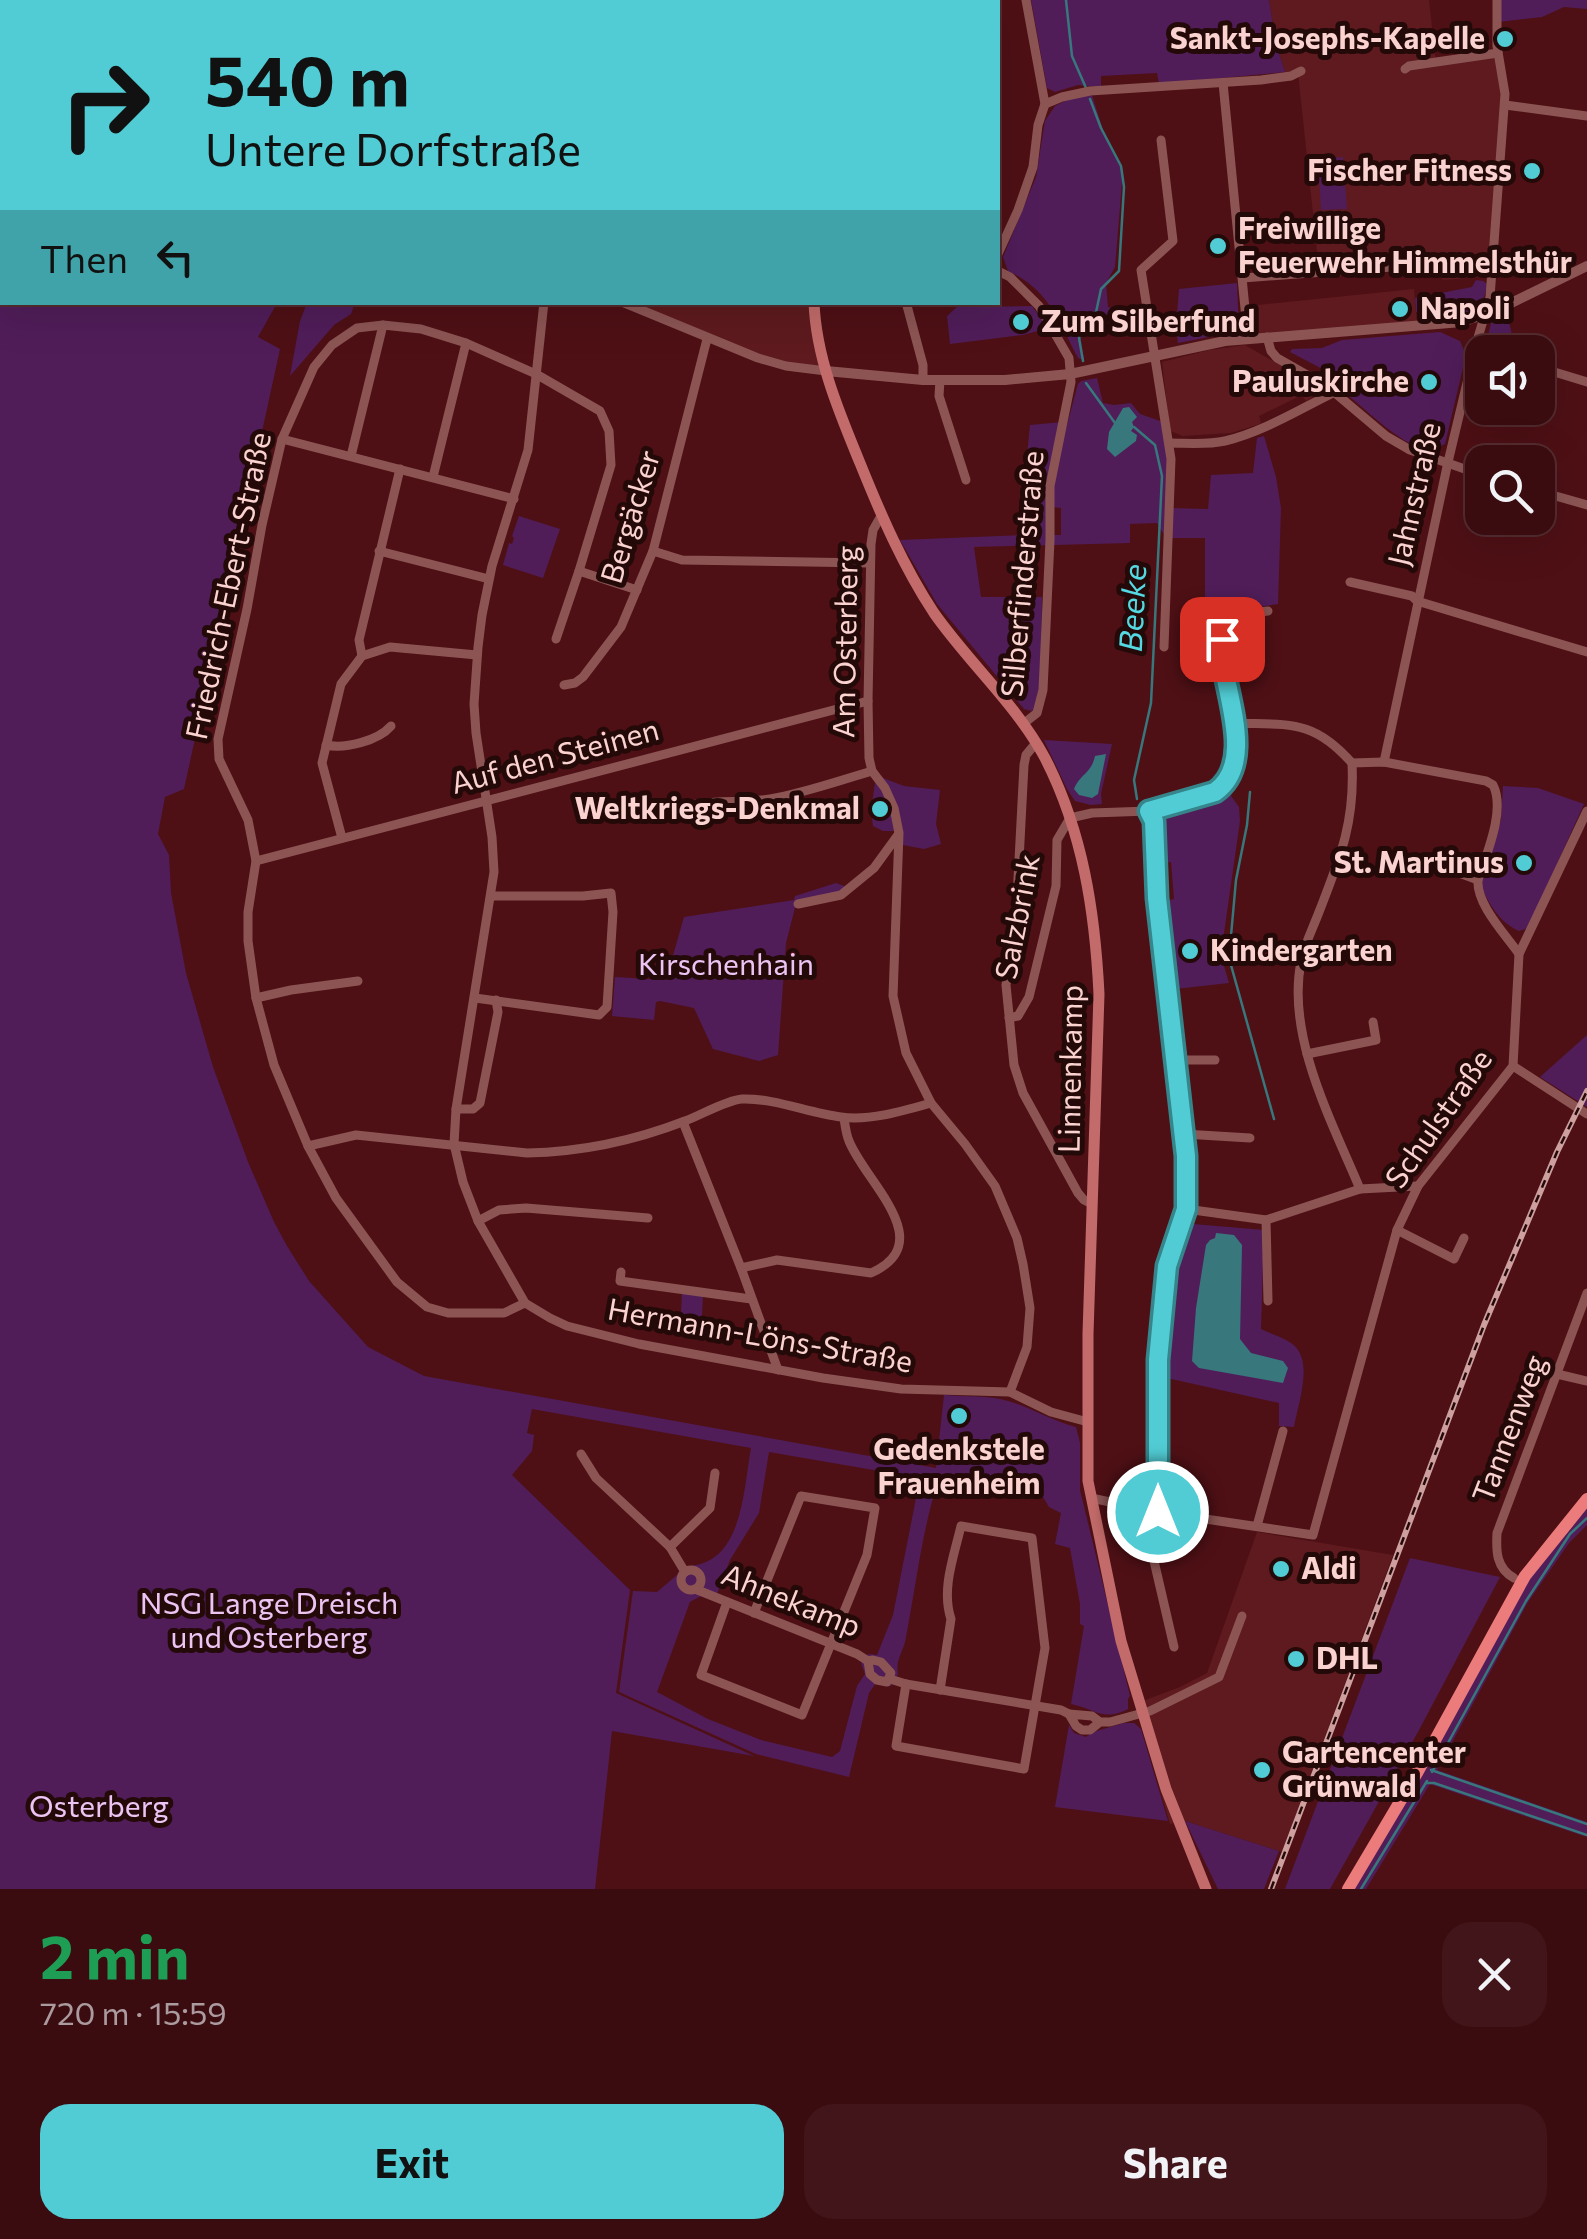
<!DOCTYPE html>
<html lang="en">
<head>
<meta charset="utf-8">
<style>
  body { margin:0; font-family:Commissioner,sans-serif; background:#411519; color:#f1f3f6; height:100vh; display:flex; flex-direction:column; font-size:38px; white-space:nowrap }
  * { box-sizing:border-box; margin:0 }
  p { font-size:32px; color:#ab9b9f }
  .icon { flex:none; width:55px; height:55px; fill:none; stroke:currentColor; stroke-width:2; stroke-linecap:round; stroke-linejoin:round }
  .map { position:relative; height:1889px; overflow:hidden }
  .details { display:flex; flex-direction:column; background:#3a0c10; flex:1 }
  .details>* { flex:none }
  .hud { position:absolute; left:0px; top:0px; width:1000px; height:305px; box-shadow:0 10px 40px #0002,0 0 0 2px #542c30; background:#51ccd4; color:#111; overflow:hidden }
  .controls { position:absolute; left:1465px; top:335px; display:grid; gap:20px }
  .controls a { display:grid; place-items:center; width:90px; height:90px; border-radius:20px; background:#3a0c10; box-shadow:0 10px 40px #0002,0 0 0 2px #542c30; font-size:50px }
  .pin { position:absolute; display:grid; place-items:center; width:85px; height:85px; color:#fff; margin:-42px; border-radius:20px; box-shadow:0 5px 15px #0006 }
  .me { position:absolute; width:110px; margin:-55px; rotate:0deg; stroke-linejoin:round; filter:drop-shadow(0 0 8px #0008) }
  .turn { display:flex; align-items:center; gap:35px; height:210px; padding:0 40px; font-size:45px }
  .turn .icon { width:130px; height:130px; stroke-width:2.5 }
  .turn b { display:block; font-size:70px; line-height:85px }
  .then { display:flex; align-items:center; height:95px; padding:0 40px; background:#0003; gap:20px; font-size:38px }
  .round { display:grid; place-items:center; flex:none; width:105px; height:105px; border-radius:30px; background:#411519 }
  .summary { display:flex; align-items:center; justify-content:space-between; height:170px; padding:0 40px }
  h1 { font-size:60px; font-weight:700; line-height:75px; color:#1e9e55 }
  .action { display:flex; gap:20px; margin-top:auto; padding:20px 40px }
  .action a { flex:1; height:115px; border-radius:30px; background:#51ccd4; color:#111; font-size:40px; font-weight:700; line-height:115px; text-align:center }
  .action a+a { background:#411519; color:#f1f3f6 }
  .map>svg:first-child { display:block }
  .built { fill:#5e1a1e }
  .green { fill:#501d59; fill-rule:evenodd }
  .water { fill:#38777c }
  .lines { fill:none; stroke-linecap:round; stroke-linejoin:round }
  .stream { stroke:#38777c; stroke-width:2.5 }
  .minor { stroke:#8c5554; stroke-width:9 }
  .tertiary { stroke:#8c5554; stroke-width:10 }
  .secondary { stroke:#c26b6a; stroke-width:11 }
  .primary { stroke:#ec7c7b; stroke-width:12 }
  .rail-casing { stroke:#cd9f9e; stroke-width:6 }
  .rail { stroke:#240909; stroke-width:2.5; stroke-dasharray:8; stroke-linecap:butt }
  .route-casing { stroke:#35858a; stroke-width:25 }
  .route { stroke:#51ccd4; stroke-width:18 }
  .poi-dot { fill:#51ccd4; stroke:#240909; stroke-width:4 }
  .labels { text-anchor:middle; stroke-width:10; stroke-linejoin:round; paint-order:stroke }
  .poi-label { font-size:30px; font-weight:bold; fill:#fad2cf; stroke:#240909; text-anchor:start }
  .street-label { font-size:30px; fill:#fad2cf; stroke:#240909 }
  .park-label { font-size:30px; fill:#ecc4f3; stroke:#240909 }
  .water-label { font-size:32px; font-style:italic; fill:#54d9e2; stroke:#240909 }
</style>
</head>
<body>
<div class="map">
<svg width="1587" height="1889" viewBox="0 0 1587 1889">
  <rect width="100%" height="100%" fill="#4e1015"/>
  <g class="built">
    <path d="M388 0H984L985 2H388Z"/>
    <path d="M1269 0H1429L1436 63 1498 53 1504 77 1492 276 1443 280 1434 267 1428 252 1318 260 1298 73 1285 72 1276 44Z"/>
    <path d="M1414 289 1417 324 1249 337 1248 306Z"/>
    <path d="M630 303H813L821 366 795 365 755 355Z"/>
    <path d="M1245 345 1324 390 1306 401 1302 395 1259 416 1261 423 1257 425 1231 433 1183 436 1170 431 1162 362 1209 350Z"/>
    <path d="M1257 1532 1393 1555 1282 1852 1185 1821 1170 1824 1135 1704 1180 1687 1207 1673Z"/>
  </g>
  <g class="green">
    <path d="M0 0H331L330 2H2V302L277 303 258 337 280 349 184 789 165 797 158 834 169 855 171 893 186 973 213 1067 248 1162 274 1222 287 1246 309 1281 368 1347 424 1376 936 1468 944 1395C965 1397 988 1395 1008 1401 1032 1408 1052 1421 1076 1427L1080 1443V1490L1130 1696 1128 1699V1709C1104 1722 1095 1709 1071 1704L1084 1626 1080 1624V1604L1070 1548 1055 1544 1061 1513 1049 1507 1043 1497 938 1481C922 1531 916 1585 906 1637 904 1652 895 1659 898 1674L891 1686 876 1683 869 1693 849 1777 756 1754 619 1692 633 1591 657 1592 677 1575 682 1566C743 1569 743 1491 751 1448L532 1409 527 1433 534 1435 532 1451 512 1475 630 1590 616 1693 754 1756 612 1731 595 1889H0ZM769 1452 920 1478 893 1615 877 1655 868 1654 861 1663 865 1674 857 1686 840 1751 832 1757 761 1740 708 1719 657 1692 690 1602 701 1596 707 1598 717 1594 730 1560 759 1513Z"/>
    <path d="M1031 0H1269L1276 44 1285 72 1159 84 1157 73 1101 76V87L1078 85 1055 92 1047 88Z"/>
    <path d="M1500 0H1587V9L1564 7 1542 17 1498 22Z"/>
    <path d="M1092 95 1103 130 1123 170 1115 267 1106 283 1108 307 1121 311 1103 316 1080 334 1084 360 1078 358C1058 320 1049 290 1008 271L1003 257 1036 177 1045 121 1055 106 1073 97Z"/>
    <path d="M1343 157 1347 209 1321 210 1318 159Z"/>
    <path d="M1476 280 1483 281 1487 284C1484 309 1471 317 1447 319L1445 310 1416 312 1415 298 1472 287Z"/>
    <path d="M1237 283 1239 331 1178 343 1176 327 1179 289Z"/>
    <path d="M307 303H355L351 314 334 325 290 376 300 321Z"/>
    <path d="M960 304 981 307 1032 306 1048 328 1023 335 950 344 947 316Z"/>
    <path d="M1507 313 1516 352H1484L1491 323Z"/>
    <path d="M1440 332 1460 341 1466 355 1445 444C1438 448 1431 451 1423 449 1413 447 1403 439 1395 434 1371 417 1351 395 1327 380L1330 373 1290 352 1292 349 1322 348 1342 340Z"/>
    <path d="M1097 378 1103 403 1114 405 1131 403 1140 414 1163 422 1169 470 1168 508 1208 509 1211 475 1253 473 1257 438 1264 436 1276 477 1281 508 1278 604 1205 616V538H1166L1157 523 1130 524V543L974 547 981 597H1042L1041 693 1037 706 1032 711 1024 709 937 604 900 540 1025 535V475L1030 425 1062 422 1049 486 1050 535H1061V508L1051 507V484L1078 384 1081 381Z"/>
    <path d="M519 516 560 529 543 578 503 565 509 543 512 544 514 538 512 536Z"/>
    <path d="M1044 740 1112 744 1101 794 1102 804 1091 805 1075 801 1067 789Z"/>
    <path d="M883 778 904 786 940 790 936 824 941 844 924 849 903 845 896 831H883L873 826 871 811 875 783Z"/>
    <path d="M1503 786 1538 788 1584 804 1528 928 1519 931C1499 922 1489 904 1480 884L1501 820Z"/>
    <path d="M1229 793 1239 807 1240 821 1222 947V959L1229 983 1175 989 1166 901 1174 899 1171 862 1163 863C1162 851 1157 833 1163 822 1170 808 1214 801 1229 793Z"/>
    <path d="M836 883 847 887 841 893 796 904 786 943 778 1055 759 1061 713 1049 694 1008 660 1001 656 1002 654 1020 612 1016 615 977 666 980 684 917 794 900 795 896Z"/>
    <path d="M1587 1035V1107L1540 1077Z"/>
    <path d="M1193 1224 1264 1230 1261 1329C1271 1334 1282 1337 1291 1343 1315 1359 1298 1403 1294 1427L1279 1426V1403L1167 1378 1176 1268Z"/>
    <path d="M682 1292 703 1295 701 1335 680 1332Z"/>
    <path d="M1587 1507V1525L1569 1543 1528 1602 1437 1770 1587 1822V1837L1430 1784 1366 1889H1352L1533 1573Z"/>
    <path d="M1410 1558 1500 1577 1419 1730 1330 1889H1285Z"/>
    <path d="M1124 1723H1134L1141 1729 1168 1821 1055 1807 1069 1725 1074 1733 1086 1737 1093 1732Z"/>
    <path d="M1185 1821 1279 1851 1264 1889H1218Z"/>
  </g>
  <g class="water">
    <path d="M1129 407 1137 417 1132 422 1134 427 1131 431 1137 435 1136 441 1115 457 1107 449 1109 432 1123 408Z"/>
    <path d="M1106 754 1098 794 1092 798 1079 795 1074 789C1081 773 1091 774 1095 756Z"/>
    <path d="M1216 1233 1234 1235 1242 1245 1240 1339 1251 1353 1283 1361 1288 1368 1283 1383 1199 1368 1192 1361 1196 1308 1206 1245 1210 1240 1215 1238Z"/>
  </g>
  <g class="lines">
    <g class="stream">
      <path d="M1066 0 1072 56 1086 88"/>
      <path d="M1083 361 1079 338 1083 329 1095 317 1101 289 1119 271 1124 187 1121 166 1101 128 1090 99"/>
      <path d="M1086 383 1115 423"/>
      <path d="M1134 427 1155 445 1162 476 1151 703 1134 780 1137 799"/>
      <path d="M1250 792 1247 825 1236 880 1229 958 1274 1119"/>
      <path d="M1386 1758 1402 1762"/>
      <path d="M1431 1770 1587 1824"/>
      <path d="M1432 1772 1526 1601 1570 1534 1587 1518"/>
      <path d="M1426 1783H1434L1587 1835"/>
      <path d="M1361 1889 1427 1781"/>
    </g>
    <g class="minor">
      <path d="M744 0 748 2"/>
      <path d="M918 0V2"/>
      <path d="M588 2V0"/>
      <path d="M1405 69 1409 66 1498 53"/>
      <path d="M1223 83 1248 339"/>
      <path d="M1045 104 1062 97 1090 91 1261 80 1291 76 1301 71"/>
      <path d="M1505 105 1587 116"/>
      <path d="M1161 140 1173 241 1141 270 1171 459 1164 647"/>
      <path d="M998 254 1018 210 1033 167 1038 125 1045 104 1026 0"/>
      <path d="M998 271 1010 277 1039 306 1069 358 1071 382 1050 486V540L1043 690 1037 713 1023 724"/>
      <path d="M1243 278 1392 267"/>
      <path d="M544 302 528 450 492 566 482 615 478 647 474 704 476 733 492 837 494 872 456 1109 454 1144 463 1182 478 1221 525 1303 550 1318 567 1326 639 1344 823 1378 901 1389 1010 1392 1051 1412 1088 1422"/>
      <path d="M622 302 758 358 786 366 826 371"/>
      <path d="M906 302 923 365V380"/>
      <path d="M1267 337 1271 351 1277 358 1328 387 1386 436 1410 450 1482 475"/>
      <path d="M1538 367 1587 382"/>
      <path d="M940 380 939 396 966 480"/>
      <path d="M282 439 514 499"/>
      <path d="M1169 443C1187 443 1207 445 1225 441 1263 432 1300 409 1335 392"/>
      <path d="M351 456 383 325"/>
      <path d="M433 477 466 343"/>
      <path d="M1538 491 1587 505"/>
      <path d="M881 516 873 530 871 544 868 701 869 758 872 771 885 788 894 808 899 833 893 996 906 1053 931 1103 965 1144 995 1186 1017 1238 1023 1264 1030 1308 1027 1347 1010 1392"/>
      <path d="M379 551 489 579"/>
      <path d="M653 551 682 560 870 563"/>
      <path d="M1350 582 1412 596 1417 601 1587 652"/>
      <path d="M556 639 579 571 637 590"/>
      <path d="M362 656 359 640 400 469"/>
      <path d="M564 685 575 683 583 677 621 627 653 551 707 339"/>
      <path d="M1235 723 1223 661 1221 617 1268 611"/>
      <path d="M1036 743 1026 755 1024 765 1016 917 1006 985 1014 1065 1023 1093 1078 1193 1084 1200 1092 1204"/>
      <path d="M326 745C345 749 378 741 391 726"/>
      <path d="M1384 762 1448 462 1477 341 1490 297 1505 94 1497 46V0"/>
      <path d="M1352 763C1355 823 1340 858 1319 912 1313 928 1304 945 1301 962 1286 1036 1332 1122 1360 1189"/>
      <path d="M696 804C721 800 746 803 770 799 804 793 838 781 872 771"/>
      <path d="M1149 811 1154 821 1157 898 1186 1155V1209L1167 1266 1158 1360V1512L1151 1548 1174 1647"/>
      <path d="M342 838 322 763 341 684 362 656 390 647 477 655"/>
      <path d="M256 861 868 701"/>
      <path d="M1451 870 1478 880"/>
      <path d="M798 904 841 895 874 868 898 835"/>
      <path d="M256 998 291 990 358 981"/>
      <path d="M475 998 599 1015 607 1007 613 912 611 893 583 896H491"/>
      <path d="M1009 1018 1018 1016 1029 997 1056 886 1057 840 1070 818 1092 813 1149 811 1215 792C1238 777 1236 747 1235 723 1290 725 1313 719 1352 763L1384 762 1486 781 1493 785C1506 810 1486 855 1478 880 1476 904 1505 934 1519 954"/>
      <path d="M1307 1054 1376 1040 1373 1022"/>
      <path d="M1176 1060H1215"/>
      <path d="M1513 1066 1587 1114"/>
      <path d="M456 1109H473L480 1103 498 1012 496 1000"/>
      <path d="M683 1122 741 1268 778 1370"/>
      <path d="M1184 1134 1250 1138"/>
      <path d="M308 1146 356 1135 527 1153C580 1152 636 1140 685 1121 701 1115 727 1100 742 1099 775 1098 808 1113 841 1117 870 1121 903 1111 931 1103"/>
      <path d="M1186 1209 1266 1220 1360 1189 1418 1186"/>
      <path d="M1266 1220 1268 1301"/>
      <path d="M478 1221 499 1210 526 1208 648 1218"/>
      <path d="M1397 1230 1454 1259 1464 1238"/>
      <path d="M741 1268 777 1260 871 1273C940 1242 865 1182 849 1141 846 1134 845 1125 844 1118"/>
      <path d="M621 1272 620 1281 751 1299"/>
      <path d="M525 1303 504 1313H448L427 1307 397 1282 336 1198 308 1146 274 1065 256 998 248 941V912L256 861 248 820 219 759 218 739 247 609 262 525 282 439 314 367 332 345 357 328 383 325 421 329 466 343 536 374 600 411 609 431 611 465 579 571"/>
      <path d="M1557 1374 1587 1381"/>
      <path d="M581 1454 596 1478 670 1547 685 1572"/>
      <path d="M1091 1498 1158 1512 1313 1535 1397 1230 1418 1186 1513 1066 1519 954 1587 811"/>
      <path d="M1257 1526 1283 1431"/>
      <path d="M670 1547 710 1508 715 1473"/>
      <circle cx="691" cy="1580" r="10"/>
      <path d="M1514 1578C1496 1568 1496 1551 1497 1533L1587 1293"/>
      <path d="M695 1589 857 1654 868 1661"/>
      <path d="M727 1602 701 1675 802 1715 867 1555 875 1508 801 1496 754 1613"/>
      <path d="M873 1660 881 1662 891 1673 887 1682 877 1680 870 1674 868 1661Z"/>
      <path d="M890 1679 906 1684 1061 1710 1069 1714"/>
      <path d="M906 1684 896 1746 1024 1769 1045 1648 1032 1538 961 1526C954 1556 941 1589 951 1619L940 1690"/>
      <path d="M1100 1722 1092 1716 1069 1714 1076 1726 1082 1730H1090L1100 1722H1110L1150 1711 1219 1677 1242 1616"/>
    </g>
    <path class="tertiary" d="M826 371 923 380H1005L1070 374 1225 341 1462 322 1501 308 1587 266"/>
    <g class="secondary">
      <path d="M799 0 800 2"/>
      <path d="M814 302C816 358 839 412 860 463 881 515 903 566 934 613 969 663 1016 704 1045 758 1083 832 1095 912 1099 994L1088 1334V1481L1121 1641 1166 1789 1206 1889"/>
    </g>
    <path class="primary" d="M1348 1889 1417 1773 1525 1576 1587 1499"/>
    <g class="rail-casing">
      <path id="rail" d="M1271 1889 1484 1325 1557 1152 1587 1091"/>
    </g>
    <use href="#rail" class="rail"/>
  </g>
  <g class="lines">
    <g class="route-casing">
      <path id="route" d="M1158 1512V1360L1167 1266 1186 1209V1156L1157 898 1154 821 1149 811 1215 792C1254 765 1228 700 1223 663 1222 655 1222 647 1222 639"/>
    </g>
    <use href="#route" class="route"/>
  </g>
  <g class="poi-dot">
    <circle cx="1505" cy="39" r="10"/>
    <circle cx="1532" cy="171" r="10"/>
    <circle cx="1218" cy="246" r="10"/>
    <circle cx="1400" cy="309" r="10"/>
    <circle cx="1021" cy="322" r="10"/>
    <circle cx="1429" cy="382" r="10"/>
    <circle cx="880" cy="809" r="10"/>
    <circle cx="1524" cy="863" r="10"/>
    <circle cx="1190" cy="951" r="10"/>
    <circle cx="959" cy="1416" r="10"/>
    <circle cx="1281" cy="1569" r="10"/>
    <circle cx="1296" cy="1659" r="10"/>
    <circle cx="1262" cy="1770" r="10"/>
  </g>
  <g class="labels">
    <g class="poi-label">
      <text x="1485" y="49" text-anchor="end">Sankt-Josephs-Kapelle</text>
      <text x="1512" y="181" text-anchor="end">Fischer Fitness</text>
      <text x="1238" y="239">Freiwillige<tspan x="1238" dy="34">Feuerwehr Himmelsthür</tspan></text>
      <text x="1420" y="319">Napoli</text>
      <text x="1041" y="332">Zum Silberfund</text>
      <text x="1409" y="392" text-anchor="end">Pauluskirche</text>
      <text x="860" y="819" text-anchor="end">Weltkriegs-Denkmal</text>
      <text x="1504" y="873" text-anchor="end">St. Martinus</text>
      <text x="1210" y="961">Kindergarten</text>
      <text x="959" y="1460" text-anchor="middle">Gedenkstele<tspan x="959" dy="34">Frauenheim</tspan></text>
      <text x="1301" y="1579">Aldi</text>
      <text x="1316" y="1669">DHL</text>
      <text x="1282" y="1763">Gartencenter<tspan x="1282" dy="34">Grünwald</tspan></text>
    </g>
    <g class="street-label">
      <text transform="translate(1415 494) rotate(-77)" y="10">Jahnstraße</text>
      <text transform="translate(631 517) rotate(-73)" y="10">Bergäcker</text>
      <text transform="translate(1023 574) rotate(-85)" y="10">Silberfinderstraße</text>
      <text transform="translate(229 586) rotate(-78)" y="10">Friedrich-Ebert-Straße</text>
      <text transform="translate(846 642) rotate(-89)" y="10">Am Osterberg</text>
      <text transform="translate(555 757) rotate(-15)" y="10">Auf den Steinen</text>
      <text transform="translate(1018 917) rotate(-79)" y="10">Salzbrink</text>
      <text transform="translate(1071 1069) rotate(-89)" y="10">Linnenkamp</text>
      <text transform="translate(1439 1119) rotate(-55)" y="10">Schulstraße</text>
      <text transform="translate(760 1336) rotate(10)" y="10">Hermann-Löns-Straße</text>
      <text transform="translate(1510 1429) rotate(-69)" y="10">Tannenweg</text>
      <text transform="translate(791 1601) rotate(22)" y="10">Ahnekamp</text>
    </g>
    <g class="park-label">
      <text x="726" y="975">Kirschenhain</text>
      <text x="269" y="1614">NSG Lange Dreisch<tspan x="269" dy="34">und Osterberg</tspan></text>
      <text x="99" y="1817">Osterberg</text>
    </g>
    <g class="water-label">
      <text transform="translate(1133 608) rotate(-87)" y="11">Beeke</text>
    </g>
  </g>
</svg>
<div class="controls">
<a><svg class="icon" aria-label="sound" viewBox="0 0 24 24"><path d="M4 9h4l5-4v14l-5-4H4zM17 9q2 3 0 6"/></svg></a>
<a><svg class="icon" aria-label="search" viewBox="0 0 24 24"><circle cx="10" cy="10" r="6"/><path d="M15 15l6 6"/></svg></a>
</div>
<div class="pin" style="left:1222px;top:639px;background:#d93025"><svg class="icon" aria-label="arrive" viewBox="0 0 24 24"><path d="M6 21V4h12l-3 4 3 4H6"/></svg></div>
<svg class="me" style="left:1158px;top:1512px" viewBox="-20 -20 40 40"><circle r="17" fill="#51ccd4" stroke="#fff" stroke-width="3"/><path d="M0-11L8 9 0 5-8 9z" fill="#fff"/></svg>
<div class="hud">
<div class="turn"><svg class="icon" aria-label="right" viewBox="0 0 24 24"><path d="M7 20v-9h11M14 6l5 5-5 5"/></svg><div><b>540 m</b>Untere Dorfstraße</div></div>
<div class="then">Then<svg class="icon" aria-label="left" viewBox="0 0 24 24"><path d="M17 20v-9H6M10 6l-5 5 5 5"/></svg></div>
</div>
</div>
<section class="details">
<div class="summary"><div><h1>2 min</h1><p>720 m · 15:59</p></div><a class="round"><svg class="icon" aria-label="close" viewBox="0 0 24 24"><path d="M6 6l12 12M18 6L6 18"/></svg></a></div>
<div class="action"><a>Exit</a><a>Share</a></div>
</section>
</body>
</html>
